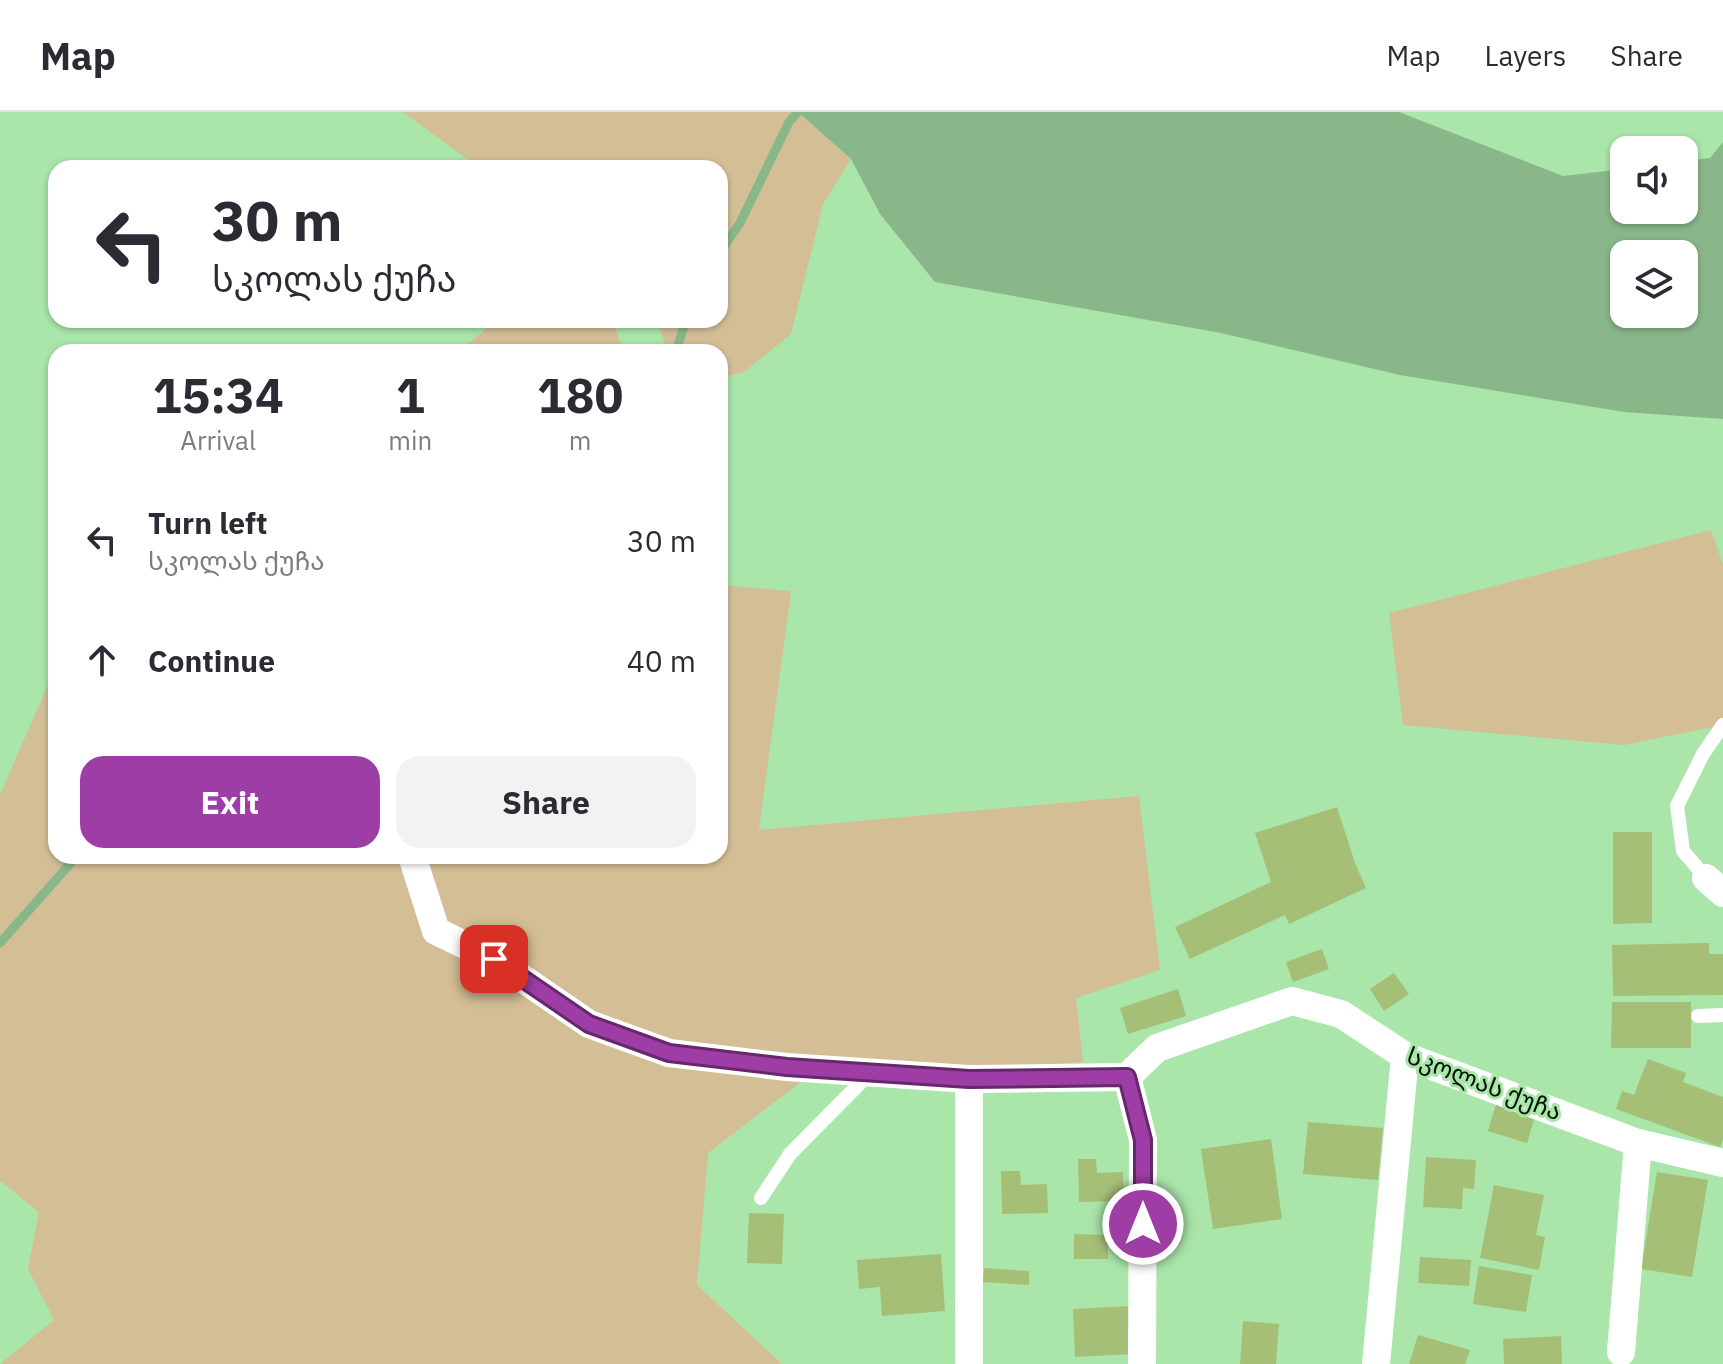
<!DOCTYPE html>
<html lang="en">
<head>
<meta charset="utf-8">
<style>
  body { margin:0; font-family:"IBM Plex Sans","Noto Sans Georgian",sans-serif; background:#f2f2f3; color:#2b2b33; height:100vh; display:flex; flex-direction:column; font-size:30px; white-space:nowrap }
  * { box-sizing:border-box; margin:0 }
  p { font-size:26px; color:#7c7c81 }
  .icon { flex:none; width:44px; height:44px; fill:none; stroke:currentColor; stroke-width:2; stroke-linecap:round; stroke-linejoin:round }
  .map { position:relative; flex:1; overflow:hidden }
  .drawer { position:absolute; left:48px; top:232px; width:680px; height:520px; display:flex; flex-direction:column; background:#fff; border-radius:24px; box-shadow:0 2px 6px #0004 }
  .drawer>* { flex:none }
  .banner { position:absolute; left:48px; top:48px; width:680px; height:168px; border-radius:24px; box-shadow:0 2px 6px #0004; background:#fff; color:#2b2b33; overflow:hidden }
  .buttons { position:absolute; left:1610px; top:24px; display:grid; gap:16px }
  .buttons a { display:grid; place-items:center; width:88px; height:88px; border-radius:16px; background:#fff; box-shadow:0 2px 6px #0004; font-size:40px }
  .pin { position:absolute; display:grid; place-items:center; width:68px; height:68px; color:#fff; margin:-34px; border-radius:16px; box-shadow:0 4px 12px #0006 }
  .me { position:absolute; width:88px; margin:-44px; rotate:0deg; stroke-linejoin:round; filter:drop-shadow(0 0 6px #0008) }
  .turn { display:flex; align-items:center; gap:28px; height:168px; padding:0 32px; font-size:36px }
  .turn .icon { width:104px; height:104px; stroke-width:2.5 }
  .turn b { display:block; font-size:56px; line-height:68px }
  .eta { display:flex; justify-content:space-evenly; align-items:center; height:136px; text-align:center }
  .eta b { font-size:48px; font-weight:700; line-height:56px }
  .button { display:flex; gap:16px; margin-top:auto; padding:16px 32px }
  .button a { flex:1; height:92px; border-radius:24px; background:#9d3da5; color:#fff; font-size:32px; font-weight:700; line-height:92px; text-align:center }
  .button a+a { background:#f2f2f3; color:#2b2b33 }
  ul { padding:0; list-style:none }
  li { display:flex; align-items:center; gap:24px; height:120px; padding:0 32px }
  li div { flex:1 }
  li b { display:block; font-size:30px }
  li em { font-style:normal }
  header { display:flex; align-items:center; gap:48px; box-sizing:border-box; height:112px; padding:0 40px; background:#fff; border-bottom:2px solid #e1e1e2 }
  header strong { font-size:38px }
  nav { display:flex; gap:44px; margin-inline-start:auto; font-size:28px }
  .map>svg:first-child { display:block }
  .green { fill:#d3be96 }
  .water { fill:#8ab789; fill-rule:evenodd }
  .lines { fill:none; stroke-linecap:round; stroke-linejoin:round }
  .stream { stroke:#8ab789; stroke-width:9 }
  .building { fill:#a6bf77 }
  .lane { stroke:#fff; stroke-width:14 }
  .street { stroke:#fff; stroke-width:28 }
  .route-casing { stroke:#66286b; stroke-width:20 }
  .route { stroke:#9d3da5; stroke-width:14 }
  .labels { text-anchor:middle; stroke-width:6; stroke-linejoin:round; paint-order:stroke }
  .street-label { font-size:24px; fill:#001301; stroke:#aae5aa }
</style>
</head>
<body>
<header>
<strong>Map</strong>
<nav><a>Map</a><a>Layers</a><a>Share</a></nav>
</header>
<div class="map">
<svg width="1723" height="1252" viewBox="0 0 1723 1252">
  <rect width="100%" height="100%" fill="#aae5aa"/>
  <g class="green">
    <path d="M403 0H798L851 47 823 92 791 222 744 260 720 266V240H668L657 208H720V56H479Z"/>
    <path d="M497 208H613L623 240H458Z"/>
    <path d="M1711 418 1723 453V613L1624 633 1403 613 1389 501Z"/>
    <path d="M720 473 791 479 759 718 1139 684 1160 858 1076 886 1083 950 978 956 834 945 708 1041 697 1173 782 1252H0L54 1208 28 1157 39 1100 0 1069V683L47 575 56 568V744H720Z"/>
  </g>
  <path class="water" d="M798 0H1399L1563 64 1624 57V98H1684V49L1710 46 1723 30V307L1624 300 1400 263 1221 221 935 170 880 102 851 47ZM1624 142H1684V202H1624Z"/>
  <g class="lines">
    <g class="stream">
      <path d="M720 140 740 111 789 10 798 0"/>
      <path d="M676 240 686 208"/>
      <path d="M0 831 77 744"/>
    </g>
  </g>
  <g class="building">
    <path d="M1337 695 1355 751 1366 776 1289 812 1285 803 1190 847 1175 815 1271 770 1255 721Z"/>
    <path d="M1613 720H1652V811L1613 812Z"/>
    <path d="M1709 831V842H1723V883L1613 884 1612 833Z"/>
    <path d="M1322 837 1329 857 1293 870 1286 850Z"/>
    <path d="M1394 861 1409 882 1384 899 1370 877Z"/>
    <path d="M1178 877 1186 904 1128 922 1120 896Z"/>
    <path d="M1612 890H1691V936H1611Z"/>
    <path d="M1648 947 1686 961 1683 970 1723 985V1028L1720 1035 1616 997 1622 979 1634 983Z"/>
    <path d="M1497 989 1536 1001 1527 1031 1488 1019Z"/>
    <path d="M1308 1010 1383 1016 1378 1068 1303 1062Z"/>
    <path d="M1271 1027 1282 1107 1213 1117 1201 1037Z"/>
    <path d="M1426 1045 1476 1048 1474 1077 1463 1076 1462 1097 1423 1095Z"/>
    <path d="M1078 1047H1096L1097 1061 1123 1060 1124 1089 1079 1090Z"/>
    <path d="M1001 1059H1020L1021 1073 1047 1072 1048 1101 1002 1102Z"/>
    <path d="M1657 1060 1708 1068 1692 1165 1641 1157Z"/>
    <path d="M1494 1073 1544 1083 1536 1123 1545 1125 1539 1158 1480 1146Z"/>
    <path d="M749 1101 784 1102 782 1152 747 1151Z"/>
    <path d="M1074 1122 1108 1123V1147H1074Z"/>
    <path d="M941 1142 945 1199 882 1204 880 1175 859 1177 857 1148Z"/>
    <path d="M1420 1145 1471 1148 1469 1174 1418 1171Z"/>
    <path d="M1479 1154 1532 1163 1526 1200 1473 1192Z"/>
    <path d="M984 1156 1029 1159V1173L983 1170Z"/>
    <path d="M1132 1194 1133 1242 1075 1245 1073 1197Z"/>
    <path d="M1243 1209 1279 1212 1276 1252H1240Z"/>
    <path d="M1418 1223 1470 1238 1465 1252H1409Z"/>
    <path d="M1561 1224 1562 1252H1504L1503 1227Z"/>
  </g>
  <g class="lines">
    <g class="lane">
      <path d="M1706 766 1683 739 1677 694 1703 642 1723 613"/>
      <path d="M1698 904 1723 903"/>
      <path d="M761 1086 790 1042 870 961"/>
    </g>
    <g class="street">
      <path d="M412 744 436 819 494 847 589 912 669 941 787 955 969 967 1127 965 1157 936 1292 889 1341 902 1405 944 1638 1031 1723 1051"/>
      <path d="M1706 766 1723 781"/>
      <path d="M1127 965 1143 1028 1142 1252"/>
      <path d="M969 967V1252"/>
      <path d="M1621 1240 1638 1031"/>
      <path d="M1376 1252 1405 944"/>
    </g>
  </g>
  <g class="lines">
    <g class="route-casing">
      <path id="route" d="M494 847 589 912 669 941 787 955 969 967 1127 965 1143 1028V1112"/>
    </g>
    <use href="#route" class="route"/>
  </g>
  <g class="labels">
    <g class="street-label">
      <text transform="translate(1484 972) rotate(21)" y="8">სკოლას ქუჩა</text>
    </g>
  </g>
</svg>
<div class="buttons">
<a><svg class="icon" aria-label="sound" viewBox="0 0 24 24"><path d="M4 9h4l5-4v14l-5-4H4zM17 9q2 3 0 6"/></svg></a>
<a><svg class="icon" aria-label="layers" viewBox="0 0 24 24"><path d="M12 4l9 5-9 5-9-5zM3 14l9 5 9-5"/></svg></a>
</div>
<div class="pin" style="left:494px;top:847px;background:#d93025"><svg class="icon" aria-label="arrive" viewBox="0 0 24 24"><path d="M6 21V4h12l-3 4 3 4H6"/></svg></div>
<svg class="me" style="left:1143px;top:1112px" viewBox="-20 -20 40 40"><circle r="17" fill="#9d3da5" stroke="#fff" stroke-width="3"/><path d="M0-11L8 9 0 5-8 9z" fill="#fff"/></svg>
<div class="banner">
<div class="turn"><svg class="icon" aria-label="left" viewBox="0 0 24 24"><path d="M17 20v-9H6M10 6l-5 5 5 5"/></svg><div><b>30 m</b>სკოლას ქუჩა</div></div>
</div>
<section class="drawer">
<div class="eta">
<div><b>15:34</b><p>Arrival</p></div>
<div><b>1</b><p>min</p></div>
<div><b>180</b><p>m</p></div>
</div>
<ul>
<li><svg class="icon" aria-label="left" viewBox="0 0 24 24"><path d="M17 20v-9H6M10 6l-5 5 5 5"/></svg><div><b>Turn left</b><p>სკოლას ქუჩა</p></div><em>30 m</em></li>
<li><svg class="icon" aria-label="ahead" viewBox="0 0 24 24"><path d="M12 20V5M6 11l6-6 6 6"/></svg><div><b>Continue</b></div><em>40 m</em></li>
</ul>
<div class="button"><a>Exit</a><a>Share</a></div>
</section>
</div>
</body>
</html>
